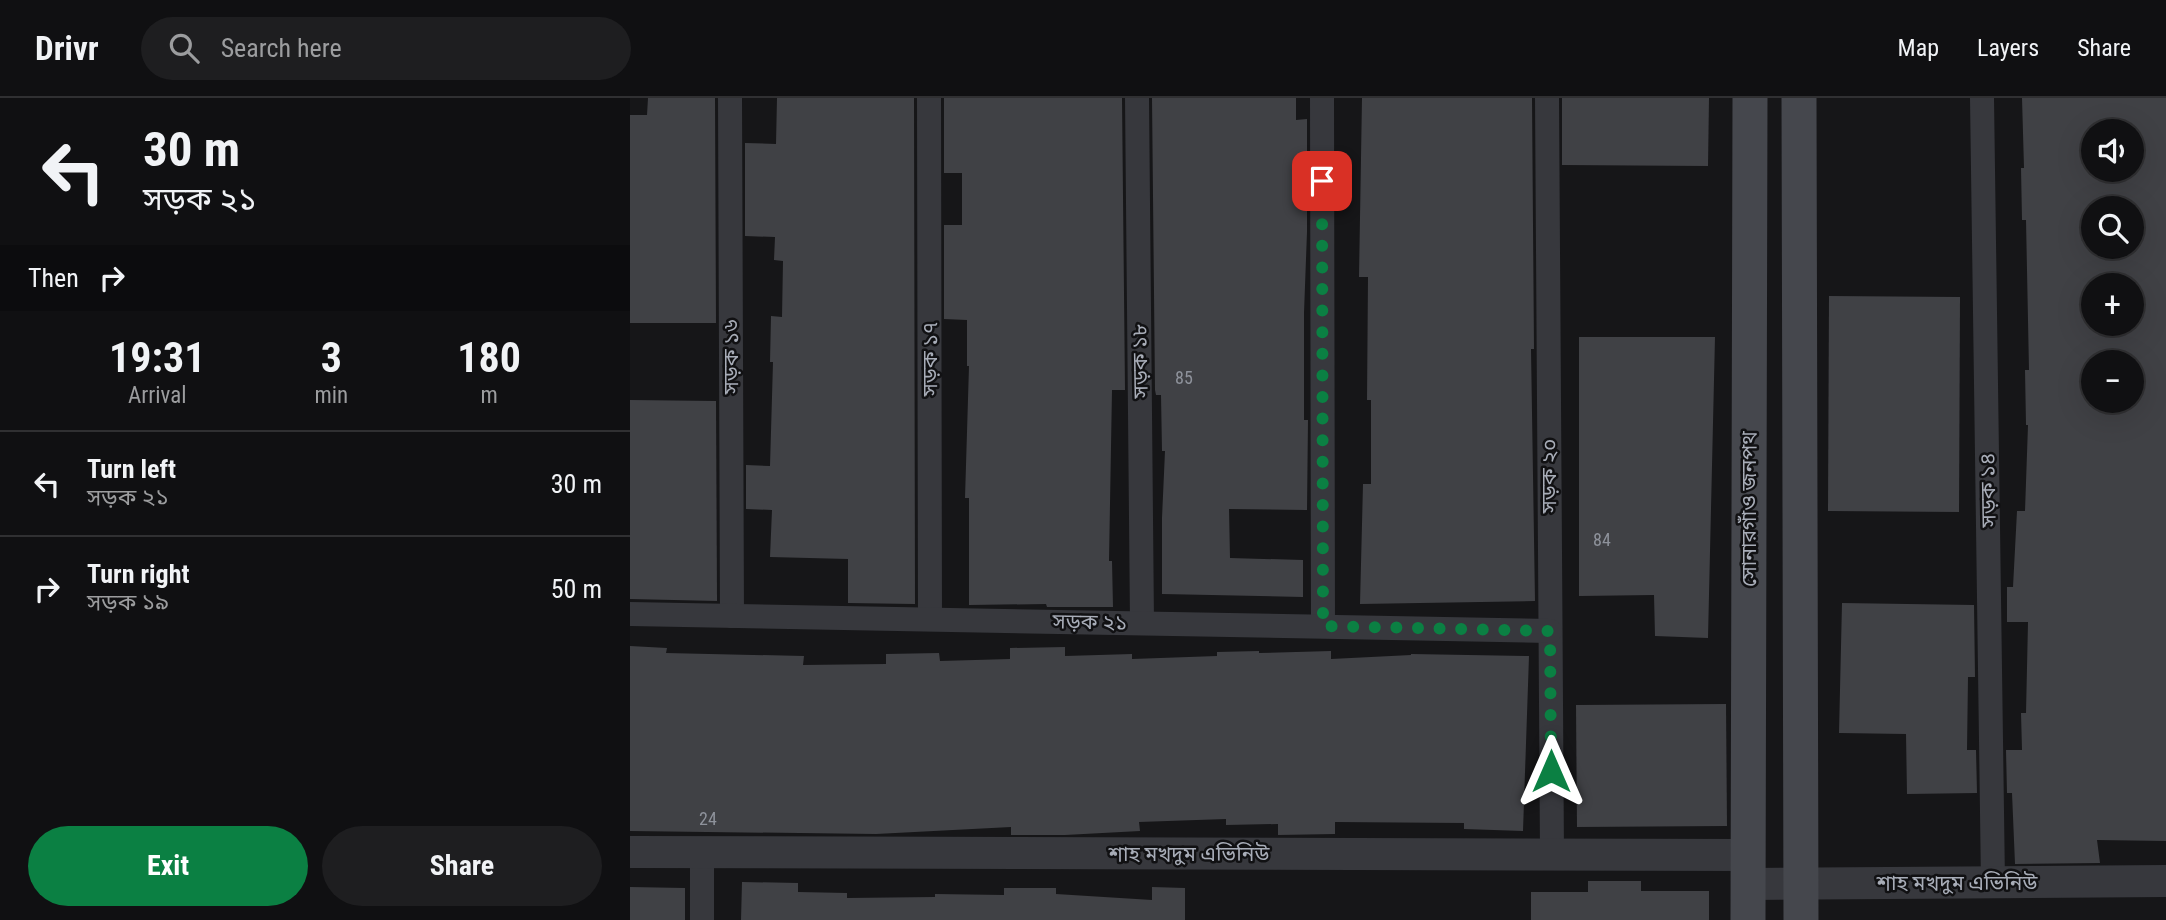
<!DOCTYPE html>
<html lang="en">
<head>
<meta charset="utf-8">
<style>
  body { margin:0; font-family:"Roboto Condensed","Noto Sans Bengali",sans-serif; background:#1e1e20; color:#f1f3f6; height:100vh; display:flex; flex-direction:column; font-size:26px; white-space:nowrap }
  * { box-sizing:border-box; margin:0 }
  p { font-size:23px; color:#9c9d9f }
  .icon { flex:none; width:38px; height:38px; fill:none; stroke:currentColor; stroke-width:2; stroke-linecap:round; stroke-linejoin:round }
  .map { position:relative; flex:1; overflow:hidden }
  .drawer { display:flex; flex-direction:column; background:#101012; width:630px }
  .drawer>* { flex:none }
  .banner { background:#101012; color:#f1f3f6; overflow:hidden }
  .controls { position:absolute; left:1451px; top:21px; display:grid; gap:14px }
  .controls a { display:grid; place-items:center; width:63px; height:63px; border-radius:50%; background:#101012; box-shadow:0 7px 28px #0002,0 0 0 2px #303032; font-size:35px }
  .pin { position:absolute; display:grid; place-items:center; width:60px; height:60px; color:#fff; margin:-30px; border-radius:14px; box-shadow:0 4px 10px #0006 }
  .me { position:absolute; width:77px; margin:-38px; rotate:0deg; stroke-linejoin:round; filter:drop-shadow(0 0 5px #0008) }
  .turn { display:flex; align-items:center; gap:24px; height:147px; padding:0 28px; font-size:32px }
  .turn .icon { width:91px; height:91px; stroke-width:2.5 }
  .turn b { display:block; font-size:49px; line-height:60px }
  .then { display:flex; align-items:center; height:66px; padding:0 28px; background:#0003; gap:14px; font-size:26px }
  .eta { display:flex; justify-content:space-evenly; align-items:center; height:119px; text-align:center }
  .eta b { font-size:42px; font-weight:700; line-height:49px }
  .action { display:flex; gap:14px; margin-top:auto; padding:14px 28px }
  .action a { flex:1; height:80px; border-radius:42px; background:#0b8043; color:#fff; font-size:28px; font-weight:700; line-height:80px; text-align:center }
  .action a+a { background:#1e1e20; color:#f1f3f6 }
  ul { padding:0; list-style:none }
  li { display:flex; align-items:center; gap:21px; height:105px; padding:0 28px; border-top:2px solid #303032 }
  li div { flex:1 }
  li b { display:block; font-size:26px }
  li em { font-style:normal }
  header { display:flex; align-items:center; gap:42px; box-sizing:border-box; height:98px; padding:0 35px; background:#101012; border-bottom:2px solid #303032 }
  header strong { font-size:33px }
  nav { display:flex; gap:38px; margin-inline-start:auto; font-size:24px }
  .search { width:490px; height:63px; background:#1e1e20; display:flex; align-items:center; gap:18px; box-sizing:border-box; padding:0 24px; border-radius:38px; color:#9c9d9f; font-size:26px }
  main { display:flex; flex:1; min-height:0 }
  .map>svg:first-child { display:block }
  .building { fill:#404145; fill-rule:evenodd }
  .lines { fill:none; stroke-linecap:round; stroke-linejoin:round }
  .minor { stroke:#37383d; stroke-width:24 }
  .tertiary { stroke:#37383d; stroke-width:32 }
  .secondary { stroke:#45474d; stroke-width:35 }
  .route { stroke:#0b8043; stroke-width:12; stroke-dasharray:0 21.6 }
  .labels { text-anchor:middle; stroke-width:5; stroke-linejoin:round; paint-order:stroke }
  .number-label { font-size:18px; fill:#8e929b }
  .street-label { font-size:21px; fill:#a8adb8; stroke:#111113 }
</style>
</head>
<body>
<header>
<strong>Drivr</strong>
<div class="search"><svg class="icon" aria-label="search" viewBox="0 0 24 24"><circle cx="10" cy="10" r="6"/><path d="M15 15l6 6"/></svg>Search here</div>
<nav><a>Map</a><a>Layers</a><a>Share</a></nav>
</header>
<main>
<section class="drawer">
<div class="banner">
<div class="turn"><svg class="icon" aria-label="left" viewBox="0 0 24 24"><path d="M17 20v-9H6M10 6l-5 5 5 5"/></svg><div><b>30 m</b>সড়ক ২১</div></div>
<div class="then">Then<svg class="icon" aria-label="right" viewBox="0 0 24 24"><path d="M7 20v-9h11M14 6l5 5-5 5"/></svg></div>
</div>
<div class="eta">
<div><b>19:31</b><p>Arrival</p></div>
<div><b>3</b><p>min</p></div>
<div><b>180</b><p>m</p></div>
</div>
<ul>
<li><svg class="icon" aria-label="left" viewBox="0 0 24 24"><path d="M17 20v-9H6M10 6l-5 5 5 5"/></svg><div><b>Turn left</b><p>সড়ক ২১</p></div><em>30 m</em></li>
<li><svg class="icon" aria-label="right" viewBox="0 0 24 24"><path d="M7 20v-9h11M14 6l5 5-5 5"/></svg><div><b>Turn right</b><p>সড়ক ১৯</p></div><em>50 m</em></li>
</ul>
<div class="action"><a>Exit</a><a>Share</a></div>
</section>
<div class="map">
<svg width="1536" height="822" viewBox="0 0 1536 822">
  <rect width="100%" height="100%" fill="#161618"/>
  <g class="building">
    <path d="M18 0H85L86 225H0V17H17Z"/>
    <path d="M147 0H284L285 506 218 505V461L140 459 142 412 116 411V367L140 368 143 264H140L141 218 152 219 153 163 144 162 145 139 115 138V45L146 46Z"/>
    <path d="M314 0H492L495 292H482L479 463H482L483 509H417L416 506 339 507V400H335L339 268H337V222L314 221V127H332V75H314Z"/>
    <path d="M522 0H666V22L677 21V134L674 215V322H678L677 412 599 411 600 460 673 462V499L532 496V420L535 353H532L531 297H526L525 292Z"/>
    <path d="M732 0H902L904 251H901L905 503 730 506 733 386H741V302H737L738 179H729Z"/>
    <path d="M932 0H1079L1078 68 932 67Z"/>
    <path d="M1392 0H1536V743L1467 742 1470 765 1385 766 1382 695H1377L1376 652H1392L1391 615H1396L1398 524H1377V489H1383L1387 413H1395L1398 327H1396L1395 272H1399L1396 122H1392L1391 70H1394ZM1463 33H1502V72H1463ZM1463 110H1502V149H1463ZM1463 187H1502V226H1463ZM1463 264H1502V303H1463Z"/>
    <path d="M1199 198 1330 199 1329 414 1198 413Z"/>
    <path d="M949 239H1085L1078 540 1025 538 1024 497 949 498Z"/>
    <path d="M0 302 86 303 87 503 0 501Z"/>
    <path d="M1212 505 1344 507 1345 579H1338L1337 652H1346L1347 695 1277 696 1276 636 1209 635Z"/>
    <path d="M0 548 37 550 36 555 174 558 173 567 256 566V556L309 555 310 563 380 561V550L435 549V558L502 556V561L587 558V554L629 553V555L701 553V561L781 557V556L899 558 893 733 834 731V725L705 724V736L648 737V726L596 727V721L509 724 510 733 435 737H381V729L246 736 0 733Z"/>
    <path d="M1096 606 1097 728 947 729 946 607Z"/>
    <path d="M958 783H1011V793H1079V822H901V794H958Z"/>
    <path d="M112 784 168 785V794L217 795V800L305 799V796L374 797V790H426V796L522 802V789L555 790V822H111Z"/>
    <path d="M0 789 55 790V822H0Z"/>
  </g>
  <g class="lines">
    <g class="minor">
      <path d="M100 0 102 518"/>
      <path d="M299 0 300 521"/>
      <path d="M507 0 512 525"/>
      <path d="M692 0 693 528"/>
      <path d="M917 0 922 756"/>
      <path d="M1352 0 1363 785"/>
      <path d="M0 516 920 533"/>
      <path d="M72 822V755"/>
    </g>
    <g class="tertiary">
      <path d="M0 754 1118 757"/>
      <path d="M1118 786 1536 783"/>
    </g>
    <g class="secondary">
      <path d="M1169 0 1171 822"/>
      <path d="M1118 822 1120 0"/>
    </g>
  </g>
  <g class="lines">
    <path class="route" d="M692 83 693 528 920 533 921 673"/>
  </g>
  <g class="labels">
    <g class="number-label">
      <text x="554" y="286">85</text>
      <text x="972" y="448">84</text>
      <text x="78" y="727">24</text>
    </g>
    <g class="street-label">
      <text transform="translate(101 259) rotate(-90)" y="7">সড়ক ১৬</text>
      <text transform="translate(300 261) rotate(-90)" y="7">সড়ক ১৭</text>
      <text transform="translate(510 263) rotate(-91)" y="7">সড়ক ১৮</text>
      <text transform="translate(919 378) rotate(-90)" y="7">সড়ক ২০</text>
      <text transform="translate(1358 392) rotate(-91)" y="7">সড়ক ১৪</text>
      <text transform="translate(1119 411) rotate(-90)" y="7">সোনারগাঁও জনপথ</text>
      <text transform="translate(460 524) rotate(1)" y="7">সড়ক ২১</text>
      <text x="559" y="763">শাহ মখদুম এভিনিউ</text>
      <text x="1327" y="792">শাহ মখদুম এভিনিউ</text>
    </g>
  </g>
</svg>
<div class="controls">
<a><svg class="icon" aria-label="sound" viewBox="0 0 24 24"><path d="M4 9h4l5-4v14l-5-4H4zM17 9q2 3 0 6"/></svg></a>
<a><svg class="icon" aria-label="search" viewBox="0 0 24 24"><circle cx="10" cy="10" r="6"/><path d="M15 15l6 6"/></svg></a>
<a>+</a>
<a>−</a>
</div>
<div class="pin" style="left:692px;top:83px;background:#d93025"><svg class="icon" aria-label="arrive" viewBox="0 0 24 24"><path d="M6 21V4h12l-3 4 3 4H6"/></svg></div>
<svg class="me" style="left:921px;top:673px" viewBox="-20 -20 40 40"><path d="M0-17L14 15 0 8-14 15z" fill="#0b8043" stroke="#fff" stroke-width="4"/></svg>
</div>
</main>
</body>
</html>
